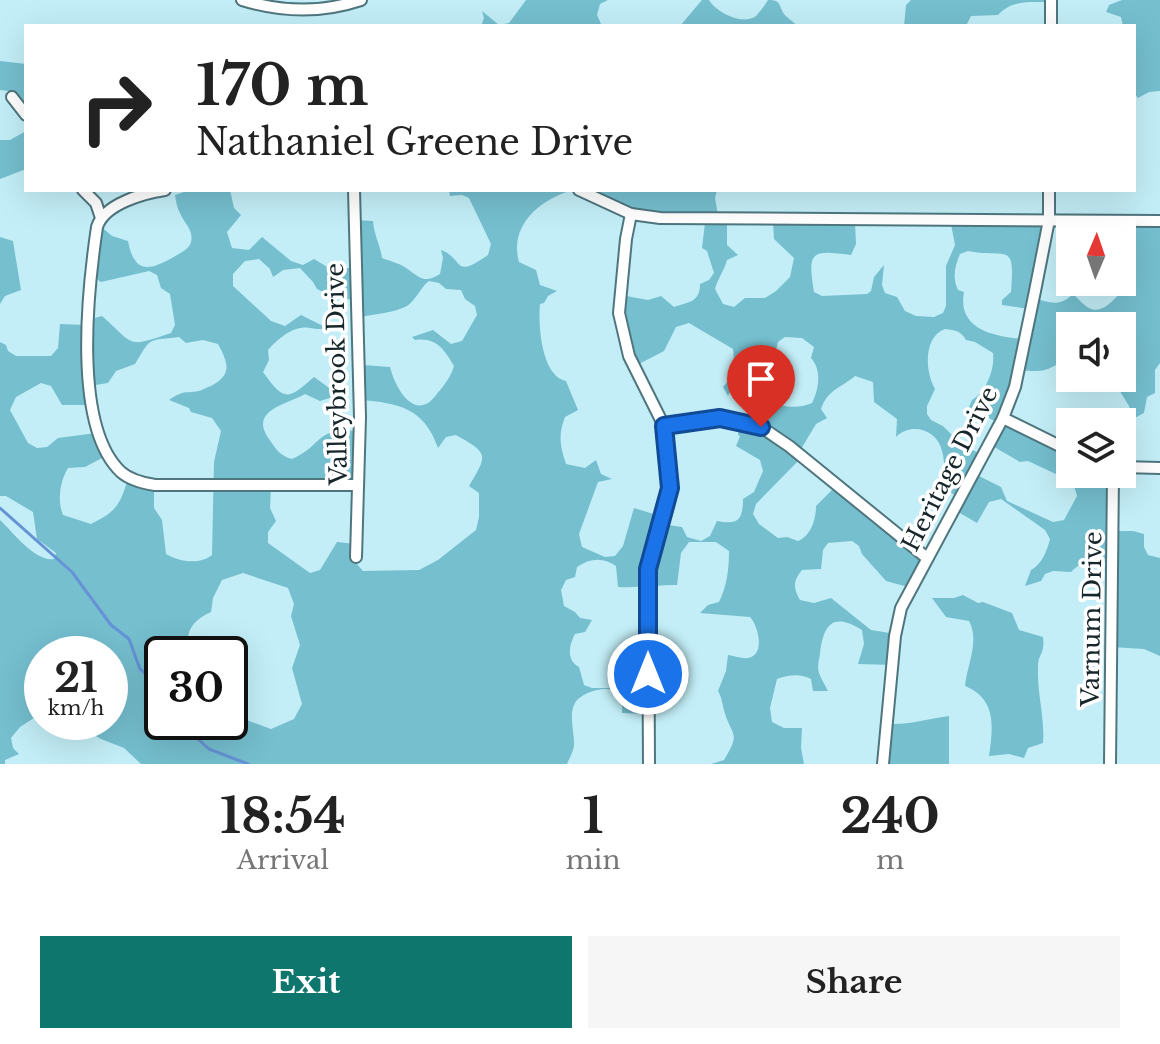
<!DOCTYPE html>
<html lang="en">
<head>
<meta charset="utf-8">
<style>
  body { margin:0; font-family:"Libre Baskerville",serif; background:#f6f6f6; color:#222; height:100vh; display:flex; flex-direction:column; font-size:30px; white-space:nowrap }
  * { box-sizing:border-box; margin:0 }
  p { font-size:26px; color:#767676 }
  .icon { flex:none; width:44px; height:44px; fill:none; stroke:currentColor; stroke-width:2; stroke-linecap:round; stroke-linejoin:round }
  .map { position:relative; height:764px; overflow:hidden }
  .drawer { display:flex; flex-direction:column; background:#fff; flex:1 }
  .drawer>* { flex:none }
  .banner { position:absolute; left:24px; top:24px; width:1112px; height:168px; border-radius:0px; box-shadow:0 8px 32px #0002; background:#fff; color:#222; overflow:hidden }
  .needle { width:52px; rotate:2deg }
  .fabs { position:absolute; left:1056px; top:216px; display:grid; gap:16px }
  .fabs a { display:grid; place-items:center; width:80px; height:80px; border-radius:0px; background:#fff; box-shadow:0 8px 32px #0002; font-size:40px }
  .speed { position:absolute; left:24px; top:636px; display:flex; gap:16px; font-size:40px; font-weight:700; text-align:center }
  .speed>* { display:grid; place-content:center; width:104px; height:104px; border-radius:50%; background:#fff; box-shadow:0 8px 32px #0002; line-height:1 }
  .speed small { font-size:20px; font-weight:400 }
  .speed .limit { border:4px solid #111; border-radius:12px; background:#fff; color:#111 }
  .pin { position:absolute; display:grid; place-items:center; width:68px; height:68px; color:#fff; margin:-82px -34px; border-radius:50% 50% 50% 0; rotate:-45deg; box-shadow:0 0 8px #0007 }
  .pin .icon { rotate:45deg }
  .me { position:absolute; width:88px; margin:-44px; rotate:0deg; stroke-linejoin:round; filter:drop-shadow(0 0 6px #0008) }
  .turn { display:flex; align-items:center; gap:28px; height:168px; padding:0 40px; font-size:36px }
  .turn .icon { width:104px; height:104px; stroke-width:2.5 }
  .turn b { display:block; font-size:56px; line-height:68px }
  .eta { display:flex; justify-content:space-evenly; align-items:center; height:136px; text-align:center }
  .eta b { font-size:48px; font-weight:800; line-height:56px }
  .button { display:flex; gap:16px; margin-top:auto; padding:16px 40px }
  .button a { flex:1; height:92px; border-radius:0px; background:#0f766e; color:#fff; font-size:32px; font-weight:800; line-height:92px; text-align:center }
  .button a+a { background:#f6f6f6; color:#222 }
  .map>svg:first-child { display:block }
  .green { fill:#75bfcf; fill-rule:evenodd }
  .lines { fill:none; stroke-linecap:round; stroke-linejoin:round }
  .stream { stroke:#6693d6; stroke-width:3 }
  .minor-casing { stroke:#4f767f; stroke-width:14 }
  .minor { stroke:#fff; stroke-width:10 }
  .route-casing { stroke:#114b97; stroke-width:20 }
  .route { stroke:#1a73e8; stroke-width:14 }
  .labels { text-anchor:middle; stroke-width:7; stroke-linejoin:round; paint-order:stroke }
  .street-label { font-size:24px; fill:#16262a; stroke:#fff }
</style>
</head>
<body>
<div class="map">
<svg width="1160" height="764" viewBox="0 0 1160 764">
  <rect width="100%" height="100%" fill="#c3eef7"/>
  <g class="green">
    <path d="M526 0H608L600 4 597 15 602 26H481L484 18 482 11 499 25 509 23Z"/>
    <path d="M702 0H709C716 12 743 26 756 16 760 12 765 5 768 0 782 0 778 5 784 14 787 18 793 21 797 26H680Z"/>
    <path d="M911 0H1048V2C1029 2 1011 0 998 15L971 16 966 26H904L906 5Z"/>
    <path d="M1122 0H1160V91L1149 92 1138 98 1134 93V26H1123L1121 17 1106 12 1109 5Z"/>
    <path d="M0 61 26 64V118L8 91 0 90Z"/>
    <path d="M26 131V169L0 179V140H10Z"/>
    <path d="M190 190H230L234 208 241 215 227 232 232 248 249 250 262 237 291 261 303 265 314 259 329 268H355V220L373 221C374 235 380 244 382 258 390 261 402 264 409 270 421 279 426 283 440 274L443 258 441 250C465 259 452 280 488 255L491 244 469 198 462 195 450 196 449 190H717L715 198 719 220 727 223V245L738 255 727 260C724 271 718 278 715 289L723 304 734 307 745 298H765L776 291 790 277 794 258 774 239 773 222 855 223 856 244 851 255C812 250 807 250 814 292L822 296 867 294 871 291 874 277 884 265 882 285 885 293 897 297 905 311 916 316 934 317 943 313 946 306V266L955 245 951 224 1044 223 1034 298C1050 303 1060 307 1073 294 1078 298 1083 305 1089 308 1105 317 1123 289 1131 278V269L1126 263V223L1160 224V363L1155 370V393L1147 397 1144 413 1133 419 1129 406 1116 385 1128 366 1130 358 1122 345V326H1070V359C1044 369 1051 373 1019 370L1003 417 1070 451V474H1112V531H1133L1144 534V547L1148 555 1160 558V656L1144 649 1111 647 1112 563C1094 560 1084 559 1071 572L1053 571 1045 574 1041 581 1025 586 1031 570C1042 564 1047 551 1050 539L1045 530 1001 499 989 502 977 523 953 509 958 497 946 490C945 478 945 462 942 451 937 429 911 422 896 437L897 419 874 402 873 382 855 376C841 388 828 389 821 409L827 418 816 424 798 454 800 459 756 504 753 514 759 524 778 538 787 537 798 541C811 536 816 519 816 506L834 488 872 522 922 559 908 587 886 581 862 554 859 546 852 541 828 543 823 550 821 569 802 570C793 581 793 588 800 600L814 603 831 598 871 630 896 634 894 665 858 664 864 644 862 630C832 611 823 626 820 654 819 660 817 667 819 673 821 679 825 685 828 691H813L811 679C800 673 788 675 777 679L770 708 772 722 784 728H802L801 748 804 764H711L724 760C742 730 731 737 724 710 722 703 722 698 718 691L726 671 728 655C734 656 743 659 748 658 766 655 758 625 750 617L700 613 708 605 719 602C727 586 729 569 729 551L716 542H689L681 553 677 585C656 585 639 588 618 587L616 566C603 557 590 558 577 567L575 577 566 580 561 590 564 606 575 612 580 618 592 620 585 632 575 634C569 645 566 660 579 667L584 685 592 688H609L618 679 620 651 648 653 645 714 622 713C622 707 623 699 619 694 610 683 581 692 575 703 568 715 575 734 574 746 573 752 569 759 567 764H141L124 748 101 739 75 724 61 722 51 726 45 722H110V654H42V720L34 718 20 727 11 738 13 748 19 754 5 760V764H0V520C13 532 35 562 54 559L56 553 37 539 33 512 6 496H0V342L6 345 8 351 16 356H51L58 348 60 324 86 325 87 320 102 316C136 346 126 348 171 333L175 325 170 294 161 288 157 275 149 271 101 282 92 276 98 224 112 236 128 241C134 272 147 272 172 258 178 254 189 250 191 242 194 230 184 223 180 213 177 208 176 201 175 195ZM570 191 601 204 705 223 702 248 707 251 714 273 709 280 700 284C700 302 689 302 674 307L661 296 648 300 621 295 629 355 635 366 664 351 676 327 689 323 733 349C735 363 734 376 723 387L728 396 743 365 761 358H782L776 350 778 342 785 337 802 338 814 347 811 358C822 370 819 389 812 403 800 409 775 409 769 395H764L751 427 739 426 738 435 740 436 736 446 760 460 763 471 754 492 743 499C743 520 738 525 717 521L710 536 701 541 687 537 682 527 661 524 660 516 634 508 623 546 615 556 605 557 582 547 579 534 598 482 612 479 601 474 596 460 585 468 566 464C560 446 558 435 565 417L578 410 566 381C541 376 538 324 540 304L544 303 548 296 557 291 540 285 536 270 519 262C509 226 539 200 570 191ZM968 251C1008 259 1015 240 1011 292L1002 300V305L1029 309 1024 339C993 337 957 329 964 292L958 290C952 277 955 266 960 254ZM259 259 270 269 273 277 283 270 300 268 313 282 317 289 336 298 358 300 360 317C375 314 394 313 407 306 416 300 420 288 429 281L439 283 446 289 461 290 465 299 475 306 477 315 462 341 451 344 433 330 412 337 415 340C436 337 444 349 454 366 451 376 447 381 441 389 437 393 433 400 428 403 408 415 393 380 390 367L363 365 360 400C399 403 424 408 438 448L446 437 456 435C490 454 487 455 469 486L479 493V517L476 530 438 560 419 570 363 571 356 563 355 544 337 542 320 570 310 573 268 543V532L276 521 270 508 271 487 356 484 359 431C314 427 325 444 292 459 280 456 276 449 269 439 248 410 288 404 305 394L320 401 339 395 314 377C287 401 284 401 263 372L269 360 268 350C275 342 289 329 301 328 310 326 314 331 327 328L301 315 285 326 271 321 233 286V274L245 261ZM945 329C955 330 961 331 966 340L975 342 993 353C995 369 986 392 972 400L969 407 998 423 989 444 1020 462 1028 461 1073 482 1077 496 1064 520 1053 522 1007 501 1001 487 973 473 980 454 960 443 943 426 931 420 927 414V406L935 389C925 372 923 337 945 329ZM179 337 186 343 203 340 218 344C228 363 233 374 211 386 210 386 200 391 199 391 183 394 186 389 169 400L189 408 191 412 212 418 221 431 214 462 212 555C200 565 179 562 166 554L162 520 154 508V488L127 482C119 507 115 512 91 524L63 515C57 501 60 481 68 468L85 467 104 457 96 433 58 438 47 447 37 448 28 443 10 410 16 397 41 383 51 386 62 405H90L89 386 108 383 116 371 135 364C152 337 145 341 179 337ZM243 573 288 588 294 604 291 616 300 645 292 668 302 704 294 719 271 729 249 721 230 705V722H162V654H191C183 632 192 621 211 612L213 598 222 580Z"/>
    <path d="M0 237 13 241 21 290 5 296 0 304Z"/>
    <path d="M963 595 978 603 983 602 1012 613 1019 630 1043 637C1045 656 1038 652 1038 667 1037 694 1045 718 1043 743L1028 748 1024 758 1009 754 989 756C993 728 997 699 965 686 967 665 980 641 969 621L946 617 932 598H954Z"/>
    <path d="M949 716V764H883L887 724C912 725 925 719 949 716Z"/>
  </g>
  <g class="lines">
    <g class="stream">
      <path d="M0 508 72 572 111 625 129 639 140 669 162 686"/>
      <path d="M179 722 209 749 248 764"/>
    </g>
    <g class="minor-casing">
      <g id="minor">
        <path d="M242 0C281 12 322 13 361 0"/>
        <path d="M1051 26V0"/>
        <path d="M12 97 26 115"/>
        <path d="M83 190 96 203 101 218"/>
        <path d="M165 190C144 193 104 204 97 227 88 288 72 426 121 472 130 480 142 483 155 485H358"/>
        <path d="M354 190 360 417 356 557"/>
        <path d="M579 190 631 214 660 218 1160 221"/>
        <path d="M631 214 626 239 619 313 629 356 664 426 670 465V488L648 569 649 764"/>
        <path d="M1003 418 1070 451"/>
        <path d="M664 426 720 418 761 427 789 446 927 558"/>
        <path d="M1122 467 1160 468"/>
        <path d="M883 764 895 636 901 608 1003 418 1015 387 1035 291 1049 220V190"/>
        <path d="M1110 764 1113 474"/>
      </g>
    </g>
    <use href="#minor" class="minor"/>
  </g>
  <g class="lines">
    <g class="route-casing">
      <path id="route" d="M648 674V569L670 488 664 426 720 418 761 427"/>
    </g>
    <use href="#route" class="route"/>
  </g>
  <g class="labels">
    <g class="street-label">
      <text transform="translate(337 374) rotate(-91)" y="8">Valleybrook Drive</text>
      <text transform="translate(950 469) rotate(-63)" y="8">Heritage Drive</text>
      <text transform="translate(1092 619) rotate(-89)" y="8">Varnum Drive</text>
    </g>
  </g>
</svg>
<div class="fabs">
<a><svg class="needle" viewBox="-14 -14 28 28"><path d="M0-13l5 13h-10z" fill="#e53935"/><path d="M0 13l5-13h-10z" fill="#767676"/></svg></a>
<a><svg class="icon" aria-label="sound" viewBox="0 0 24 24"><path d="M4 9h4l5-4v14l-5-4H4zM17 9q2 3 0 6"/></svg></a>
<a><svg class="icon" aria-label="layers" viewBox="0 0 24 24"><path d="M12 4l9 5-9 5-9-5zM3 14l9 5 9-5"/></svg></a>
</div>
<div class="speed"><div>21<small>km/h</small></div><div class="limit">30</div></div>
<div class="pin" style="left:761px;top:427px;background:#d93025"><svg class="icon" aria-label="arrive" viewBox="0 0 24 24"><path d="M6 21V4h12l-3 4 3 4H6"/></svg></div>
<svg class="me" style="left:648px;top:674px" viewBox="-20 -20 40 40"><circle r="17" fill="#1a73e8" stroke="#fff" stroke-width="3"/><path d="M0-11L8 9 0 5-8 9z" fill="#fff"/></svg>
<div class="banner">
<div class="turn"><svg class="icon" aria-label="right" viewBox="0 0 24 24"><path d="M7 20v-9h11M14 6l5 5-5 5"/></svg><div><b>170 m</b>Nathaniel Greene Drive</div></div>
</div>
</div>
<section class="drawer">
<div class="eta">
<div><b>18:54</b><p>Arrival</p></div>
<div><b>1</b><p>min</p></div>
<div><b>240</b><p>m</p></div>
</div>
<div class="button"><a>Exit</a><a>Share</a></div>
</section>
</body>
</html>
